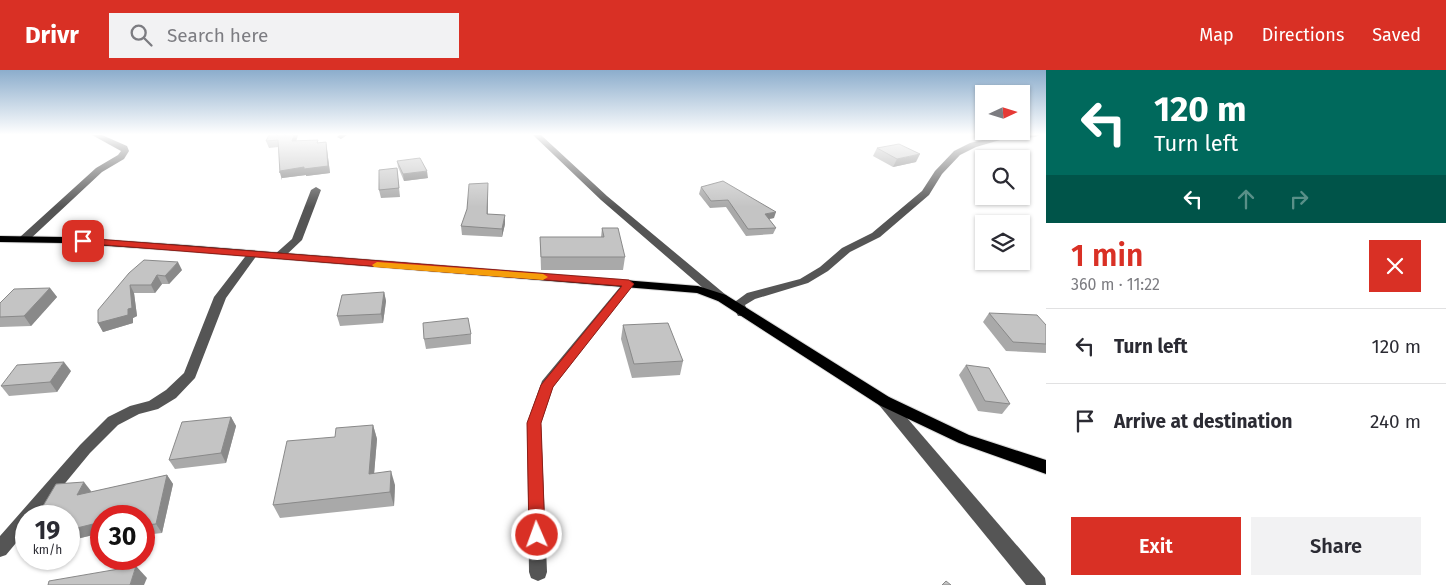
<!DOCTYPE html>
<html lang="en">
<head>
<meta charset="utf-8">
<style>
  body { margin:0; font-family:"Fira Sans",sans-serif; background:#f2f2f3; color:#2b2b33; height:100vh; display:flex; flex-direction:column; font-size:19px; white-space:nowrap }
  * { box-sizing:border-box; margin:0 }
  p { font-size:16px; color:#7c7c81 }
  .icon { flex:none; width:28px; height:28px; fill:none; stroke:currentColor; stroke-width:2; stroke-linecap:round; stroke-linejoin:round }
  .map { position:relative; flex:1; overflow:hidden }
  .sheet { display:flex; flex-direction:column; background:#fff; width:400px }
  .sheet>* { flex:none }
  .guide { background:#00695c; color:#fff; overflow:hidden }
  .needle { width:32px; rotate:86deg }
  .fabs { position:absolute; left:975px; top:15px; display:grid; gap:10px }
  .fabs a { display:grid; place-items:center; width:55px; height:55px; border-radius:0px; background:#fff; box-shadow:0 1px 4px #0004; font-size:25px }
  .speed { position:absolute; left:15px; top:435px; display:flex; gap:10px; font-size:25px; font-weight:700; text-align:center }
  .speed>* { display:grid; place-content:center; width:65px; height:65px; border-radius:50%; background:#fff; box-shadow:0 1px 4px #0004; line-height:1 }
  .speed small { font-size:12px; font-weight:400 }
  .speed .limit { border:8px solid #d22; background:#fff; color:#111 }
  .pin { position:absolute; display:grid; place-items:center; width:42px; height:42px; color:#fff; margin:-21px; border-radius:10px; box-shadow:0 2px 8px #0006 }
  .me { position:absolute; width:55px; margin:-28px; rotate:358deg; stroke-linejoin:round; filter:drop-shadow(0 0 4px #0008) }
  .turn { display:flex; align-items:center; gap:18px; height:105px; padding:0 25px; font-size:22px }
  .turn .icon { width:65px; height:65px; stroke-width:2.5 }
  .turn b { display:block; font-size:35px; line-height:42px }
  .lanes { display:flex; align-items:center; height:48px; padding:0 25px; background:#0003; justify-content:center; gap:25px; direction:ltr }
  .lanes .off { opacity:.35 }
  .round { display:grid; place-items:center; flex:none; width:52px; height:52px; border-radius:0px; background:#f2f2f3 }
  .summary { display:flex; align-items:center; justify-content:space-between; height:85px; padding:0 25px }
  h1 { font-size:30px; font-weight:600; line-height:38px; color:#d93025 }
  .action { display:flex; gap:10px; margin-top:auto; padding:10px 25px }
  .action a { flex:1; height:58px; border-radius:0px; background:#d93025; color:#fff; font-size:20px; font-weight:600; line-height:58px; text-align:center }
  .action a+a { background:#f2f2f3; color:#2b2b33 }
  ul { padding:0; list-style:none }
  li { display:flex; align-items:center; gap:15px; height:75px; padding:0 25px; border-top:1px solid #e1e1e2 }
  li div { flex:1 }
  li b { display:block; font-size:19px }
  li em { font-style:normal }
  header { display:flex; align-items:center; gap:30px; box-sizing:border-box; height:70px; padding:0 25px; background:#d93025; color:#fff }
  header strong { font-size:24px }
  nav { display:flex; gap:28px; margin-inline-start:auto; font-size:18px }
  .search { width:350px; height:45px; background:#f2f2f3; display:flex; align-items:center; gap:12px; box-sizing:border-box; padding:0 18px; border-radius:0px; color:#7c7c81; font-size:19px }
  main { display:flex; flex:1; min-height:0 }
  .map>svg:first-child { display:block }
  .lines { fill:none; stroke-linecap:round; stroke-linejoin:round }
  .major-casing { stroke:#dbdbdb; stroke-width:2 }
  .minor { fill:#555; fill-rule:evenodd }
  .major { fill:#000; fill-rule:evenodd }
  .wall { fill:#a9a9a9 }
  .shaded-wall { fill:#898989 }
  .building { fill:#c4c4c4; stroke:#898989 }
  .route { fill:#d93025; stroke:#8d1f18 }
  .slow { fill:#f59e0b }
</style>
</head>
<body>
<header>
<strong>Drivr</strong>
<div class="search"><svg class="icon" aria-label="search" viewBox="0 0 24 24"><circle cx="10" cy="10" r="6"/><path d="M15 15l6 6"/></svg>Search here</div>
<nav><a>Map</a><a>Directions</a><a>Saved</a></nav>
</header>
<main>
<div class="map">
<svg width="1046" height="515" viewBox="0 0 1046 515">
  <rect width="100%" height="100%" fill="#fff"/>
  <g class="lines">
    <g class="major-casing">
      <path id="major" d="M0 166 63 167 183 175 698 216 726 225 889 327 969 365 1046 390V404L959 373 879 335 718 231 697 223 183 181 63 173 0 172Z"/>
    </g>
    <g class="minor">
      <path d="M92 65H102L127 76 129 81 124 89 102 102 28 171H20V167L96 98 118 85 121 81Z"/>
      <path d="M339 65H347L341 69 337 67Z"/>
      <path d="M533 65H541L607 126 726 225 728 228 726 231H718L601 130Z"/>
      <path d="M1039 65 1035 67 1000 70 976 77 960 85 942 104 929 125 880 167 850 182 828 201 808 213 755 229 745 235 748 243 746 246H738L732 234 747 223 800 209 820 197 842 178 872 163 922 121 935 101 954 81 970 73 1000 66Z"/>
      <path d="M316 117 321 120 302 170 282 189H274L273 187 274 185 292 169 311 120Z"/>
      <path d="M252 182 257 185 226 228 195 308 176 328 158 339 139 344 118 355 90 383 38 446H26V461L6 485 0 487V466L80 375 108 347 130 336 149 331 166 320 184 303 214 227 248 183Z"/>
      <path d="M629 210 633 211 635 213 633 215 553 317 541 353 547 502 545 508 538 511 531 508 529 502 527 353 542 311 625 211Z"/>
      <path d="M884 326 889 327 1045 508 1046 515H1026L879 335 877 331 879 327Z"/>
    </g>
    <use href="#major" class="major"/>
  </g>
  <g class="wall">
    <path d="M269 65H298L296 71 319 73 326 72 330 103 306 106V105L282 108V110L278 77 269 78 266 71Z"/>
    <path d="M877 78 916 92 893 97 873 86Z"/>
    <path d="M397 91 428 108 404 111 398 97Z"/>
    <path d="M397 98 400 127 381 128 379 120Z"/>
    <path d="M488 113V144L505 154 502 167 462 165 461 156Z"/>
    <path d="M701 117 774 148 769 149 776 158 773 164 746 166 726 137 710 138 699 124Z"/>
    <path d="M602 158 625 187 623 200H541L540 167H601Z"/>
    <path d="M182 200 169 214H162L155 223H134L137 246 133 248V253L103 262 98 253 129 203Z"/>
    <path d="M50 218 57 227 31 256 0 257V233Z"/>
    <path d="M384 222 386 231 383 253 340 256 337 246Z"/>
    <path d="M989 243 1046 255V283L1006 281 983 252Z"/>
    <path d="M623 255 683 291 680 305 632 308 621 269Z"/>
    <path d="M471 264V274L426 279 424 269Z"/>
    <path d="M966 295 1010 334 1002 344 978 341 959 305Z"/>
    <path d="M71 301 57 322 9 326 1 316Z"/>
    <path d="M231 347 236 356 226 393 175 399 169 390Z"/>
    <path d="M373 355 377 369 374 403 395 415 394 436 280 448 273 435 335 367Z"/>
    <path d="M167 405 173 414 162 463 144 465V446H101V463L69 471V446H37L91 421V422Z"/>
  </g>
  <g class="shaded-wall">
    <path d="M294 65H298L294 78 292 71Z"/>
    <path d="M326 72 330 103 306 106V105L282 108V110L280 103V101L304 97Z"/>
    <path d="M920 84 916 92 893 97 897 89Z"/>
    <path d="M427 101 428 108 404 111 403 104Z"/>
    <path d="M776 142 774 148 763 150 765 144Z"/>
    <path d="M505 145V154L502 167V159Z"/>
    <path d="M178 192 182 200 169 214 165 206Z"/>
    <path d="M157 205 162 214 155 223 151 215Z"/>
    <path d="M130 215 134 223 137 246 133 248V253L103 262 98 253 128 239Z"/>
    <path d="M50 218 57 227 31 256 24 246Z"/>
    <path d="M384 222 386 231 383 253 381 244Z"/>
    <path d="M64 292 71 301 57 322 50 312Z"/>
    <path d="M231 347 236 356 226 393 221 383Z"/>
    <path d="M373 355 377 369 373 417 369 404Z"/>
    <path d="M391 401 395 415 394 436 390 422Z"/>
    <path d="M167 405 173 414 162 463 156 454Z"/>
    <path d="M84 412 91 421 85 434 77 425Z"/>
    <path d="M101 452V463L72 470 69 467V460Z"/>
    <path d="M136 496 147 508 144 515H130Z"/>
  </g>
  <g class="building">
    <path d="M269 65H294L292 71 318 70 317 73 326 72 328 96 304 99V97L280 101V103L278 70 266 71Z"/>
    <path d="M899 74 920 84 897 89 877 78Z"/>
    <path d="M420 88 427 101 403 104 397 91Z"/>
    <path d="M397 98 399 118 379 120V100Z"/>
    <path d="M723 111 776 142 765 144 776 158 748 159 728 130 711 131 701 117Z"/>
    <path d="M488 113 487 144 505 145 502 159 461 156 467 139 469 114Z"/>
    <path d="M602 158H618L625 187H541L540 167H604Z"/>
    <path d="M144 190 178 192 165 206 157 205 151 215H130L132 238 128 239V245L98 253V240L129 203Z"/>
    <path d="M50 218 24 246 0 247V233L14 219Z"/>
    <path d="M384 222 381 244 337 246 342 225Z"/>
    <path d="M989 243 1037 245 1046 255V274L1013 272Z"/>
    <path d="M468 248 471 264 424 269 423 253Z"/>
    <path d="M668 253 683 291 634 294 623 255Z"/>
    <path d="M64 292 50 312 1 316 17 295Z"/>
    <path d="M966 295 989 298 1010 334 985 331Z"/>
    <path d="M231 347 221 383 169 390 182 352Z"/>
    <path d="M373 355 369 404 391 401 390 422 273 435 287 371 335 367 336 358Z"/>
    <path d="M167 405 156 454 144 455V446H135L136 444 126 446H101V452L69 460V446H53L54 444 37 446 56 414 84 412 77 425Z"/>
    <path d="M136 496 130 515H48L49 511Z"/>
    <path d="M946 511 951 515H942Z"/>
  </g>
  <linearGradient id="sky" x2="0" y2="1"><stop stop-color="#8cadcc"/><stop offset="0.47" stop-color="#fff"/><stop offset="1" stop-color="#fff" stop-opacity="0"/></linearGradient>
  <rect width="1046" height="137" fill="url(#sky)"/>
  <path class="route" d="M83 168 629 210 634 214 553 317 541 353 545 465 543 470 537 472 531 470 529 465 527 353 541 315 622 216 80 173V169Z"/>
  <path class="slow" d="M377 192 543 204 548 207 543 210 374 197 372 195Z"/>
</svg>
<div class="fabs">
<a><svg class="needle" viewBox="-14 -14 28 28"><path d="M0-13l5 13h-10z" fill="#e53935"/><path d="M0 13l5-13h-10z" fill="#7c7c81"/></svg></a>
<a><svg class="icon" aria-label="search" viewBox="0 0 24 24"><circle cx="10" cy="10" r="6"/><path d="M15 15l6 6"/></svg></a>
<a><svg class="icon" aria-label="layers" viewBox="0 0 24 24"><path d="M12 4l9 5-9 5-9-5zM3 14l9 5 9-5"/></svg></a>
</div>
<div class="speed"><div>19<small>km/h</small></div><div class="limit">30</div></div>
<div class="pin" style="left:83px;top:171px;background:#d93025"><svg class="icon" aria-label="arrive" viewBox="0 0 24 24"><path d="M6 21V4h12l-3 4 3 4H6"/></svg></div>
<svg class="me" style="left:537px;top:465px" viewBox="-20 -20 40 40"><circle r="17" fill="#d93025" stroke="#fff" stroke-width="3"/><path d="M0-11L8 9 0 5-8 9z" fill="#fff"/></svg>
</div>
<section class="sheet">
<div class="guide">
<div class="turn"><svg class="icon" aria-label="left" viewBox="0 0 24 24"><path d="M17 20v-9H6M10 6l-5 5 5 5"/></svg><div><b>120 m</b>Turn left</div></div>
<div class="lanes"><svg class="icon" aria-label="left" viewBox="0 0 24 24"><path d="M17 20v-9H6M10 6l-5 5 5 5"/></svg><svg class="icon off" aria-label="ahead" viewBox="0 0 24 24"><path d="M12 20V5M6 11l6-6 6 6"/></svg><svg class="icon off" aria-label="right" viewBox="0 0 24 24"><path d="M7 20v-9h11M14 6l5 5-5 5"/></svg></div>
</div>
<div class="summary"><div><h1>1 min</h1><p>360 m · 11:22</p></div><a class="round" style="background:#d93025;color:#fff"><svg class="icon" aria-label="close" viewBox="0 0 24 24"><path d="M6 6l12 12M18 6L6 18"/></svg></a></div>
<ul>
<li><svg class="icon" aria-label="left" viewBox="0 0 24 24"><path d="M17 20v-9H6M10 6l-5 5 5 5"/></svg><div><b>Turn left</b></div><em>120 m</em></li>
<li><svg class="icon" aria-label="arrive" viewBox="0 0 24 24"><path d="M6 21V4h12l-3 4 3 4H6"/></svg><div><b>Arrive at destination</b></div><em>240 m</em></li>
</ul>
<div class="action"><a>Exit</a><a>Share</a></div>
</section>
</main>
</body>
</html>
